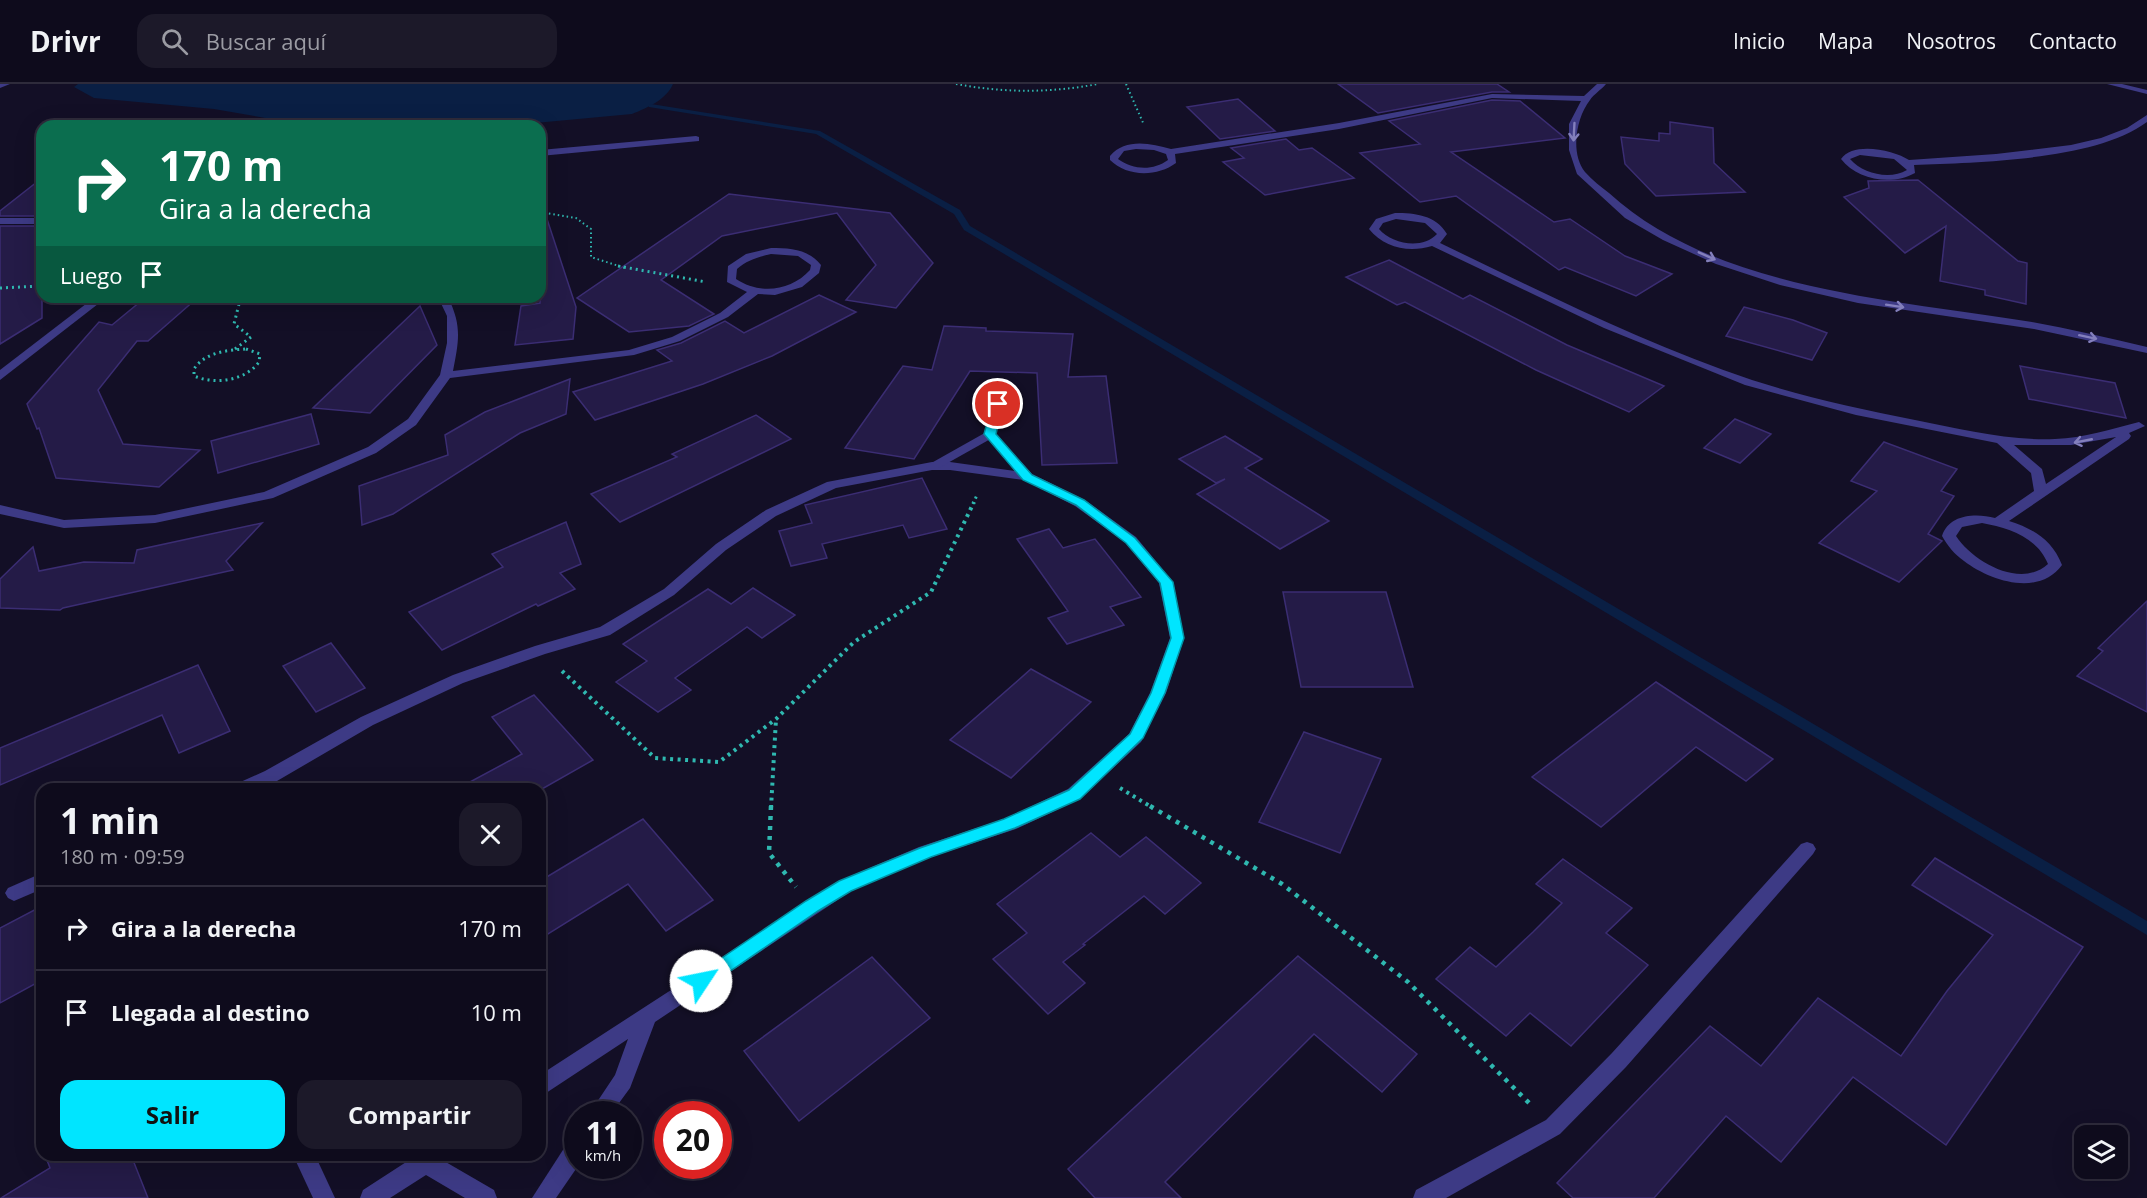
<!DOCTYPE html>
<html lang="es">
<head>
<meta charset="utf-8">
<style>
  body { margin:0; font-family:"Open Sans",sans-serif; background:#1c1929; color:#f1f3f6; height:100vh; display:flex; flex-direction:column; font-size:22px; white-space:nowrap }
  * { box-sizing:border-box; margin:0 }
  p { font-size:20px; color:#9b9ba3 }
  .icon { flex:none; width:33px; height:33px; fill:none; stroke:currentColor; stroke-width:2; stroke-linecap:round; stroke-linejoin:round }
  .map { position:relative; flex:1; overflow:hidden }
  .sheet { position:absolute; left:36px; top:699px; width:510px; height:378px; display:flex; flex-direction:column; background:#0e0b1c; border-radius:18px; box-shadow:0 6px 24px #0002,0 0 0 2px #2e2b3b }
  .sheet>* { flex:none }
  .guide { position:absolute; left:36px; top:36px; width:510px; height:183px; border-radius:18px; box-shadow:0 6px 24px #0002,0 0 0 2px #2e2b3b; background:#0b6e4f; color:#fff; overflow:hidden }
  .fabs { position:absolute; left:2074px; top:1041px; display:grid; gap:12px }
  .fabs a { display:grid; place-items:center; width:54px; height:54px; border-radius:12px; background:#0e0b1c; box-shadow:0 6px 24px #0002,0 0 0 2px #2e2b3b; font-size:30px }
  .speed { position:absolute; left:564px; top:1017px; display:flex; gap:12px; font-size:30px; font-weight:700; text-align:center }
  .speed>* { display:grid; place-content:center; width:78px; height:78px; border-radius:50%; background:#0e0b1c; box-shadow:0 6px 24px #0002,0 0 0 2px #2e2b3b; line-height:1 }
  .speed small { font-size:15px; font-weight:400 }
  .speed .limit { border:9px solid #d22; background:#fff; color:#111 }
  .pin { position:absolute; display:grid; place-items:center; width:51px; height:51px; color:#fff; margin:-26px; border:3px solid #fff; border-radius:50%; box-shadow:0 2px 6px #0007 }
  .me { position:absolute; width:66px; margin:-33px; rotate:56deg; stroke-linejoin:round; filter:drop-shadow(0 0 4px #0008) }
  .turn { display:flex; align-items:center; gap:21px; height:126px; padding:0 24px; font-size:27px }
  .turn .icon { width:78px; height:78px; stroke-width:2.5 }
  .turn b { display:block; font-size:42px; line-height:51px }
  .then { display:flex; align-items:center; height:57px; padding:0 24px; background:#0003; gap:12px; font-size:22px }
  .round { display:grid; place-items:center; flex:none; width:63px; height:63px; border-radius:18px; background:#1c1929 }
  .summary { display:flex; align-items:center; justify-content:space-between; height:102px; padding:0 24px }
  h1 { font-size:36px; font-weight:700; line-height:45px }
  .button { display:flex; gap:12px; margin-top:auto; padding:12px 24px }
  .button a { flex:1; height:69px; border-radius:18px; background:#00e5ff; color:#111; font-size:24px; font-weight:700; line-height:69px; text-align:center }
  .button a+a { background:#1c1929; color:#f1f3f6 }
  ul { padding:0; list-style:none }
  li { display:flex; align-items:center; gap:18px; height:84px; padding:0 24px; border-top:2px solid #2e2b3b }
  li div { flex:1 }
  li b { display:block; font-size:22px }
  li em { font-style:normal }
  header { display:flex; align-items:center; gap:36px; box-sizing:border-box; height:84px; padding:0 30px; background:#0e0b1c; border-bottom:2px solid #2e2b3b }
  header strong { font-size:28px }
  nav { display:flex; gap:33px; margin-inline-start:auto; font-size:21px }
  .search { width:420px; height:54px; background:#1c1929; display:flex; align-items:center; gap:15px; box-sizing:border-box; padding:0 21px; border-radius:18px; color:#9b9ba3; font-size:22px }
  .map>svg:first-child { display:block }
  .water { fill:#0a1f44 }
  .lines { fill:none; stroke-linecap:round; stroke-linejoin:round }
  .stream { fill:#0a1f44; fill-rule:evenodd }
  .building { fill:#241b47; stroke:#3b2d73; stroke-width:1.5 }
  .path-far3 { stroke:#2fb8b0; stroke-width:2; stroke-dasharray:1.5 3; stroke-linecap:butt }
  .path-far2 { stroke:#2fb8b0; stroke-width:3; stroke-dasharray:2 4; stroke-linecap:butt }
  .path-far1 { stroke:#2fb8b0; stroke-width:4; stroke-dasharray:3 4.5; stroke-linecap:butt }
  .path { stroke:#2fb8b0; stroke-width:4.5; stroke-dasharray:4 6; stroke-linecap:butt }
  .service { fill:#3d3a85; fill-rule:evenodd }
  .minor { fill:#3d3a85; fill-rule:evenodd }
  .oneway { stroke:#837fbc }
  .route { fill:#00e5ff; stroke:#0095a6; stroke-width:1.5 }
</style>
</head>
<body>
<header>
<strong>Drivr</strong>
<div class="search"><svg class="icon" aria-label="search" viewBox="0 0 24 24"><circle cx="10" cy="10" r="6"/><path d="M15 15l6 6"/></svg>Buscar aquí</div>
<nav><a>Inicio</a><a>Mapa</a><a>Nosotros</a><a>Contacto</a></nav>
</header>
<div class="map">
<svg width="2147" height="1114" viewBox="0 0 2147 1114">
  <rect width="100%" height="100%" fill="#130f26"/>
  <path class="water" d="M78 0H673C666 16 647 24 632 30L502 42H311L214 25 94 14 74 3Z"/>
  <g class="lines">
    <path class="stream" d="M651 20 820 47 960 126 970 142 2147 837V851L964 146 954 130 816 50 649 23V21Z"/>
  </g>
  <g class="building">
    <path d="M1338 0H1497L1509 8H1492L1378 29Z"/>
    <path d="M1238 15 1275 47 1220 55 1187 23Z"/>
    <path d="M1492 16 1520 17 1565 54 1451 68 1554 138 1570 135 1625 172 1672 190 1636 212 1565 183 1559 186 1456 112 1420 118 1360 69 1420 60 1389 37Z"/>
    <path d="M1670 38 1713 44 1714 79 1745 108 1656 112 1625 80 1621 53 1659 57V49L1670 50Z"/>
    <path d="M1286 55 1299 66 1312 64 1354 94 1265 111 1223 78 1244 74 1231 64Z"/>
    <path d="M42 94V132H0V127Z"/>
    <path d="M1918 96 2018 177 2027 179 2026 220 1985 211V206L1940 197 1946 142 1905 169 1844 113 1869 104 1868 97Z"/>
    <path d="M729 110 890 129 933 179 896 224 846 216 876 181 837 129 722 152 661 196 714 230 689 242 629 248 577 214Z"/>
    <path d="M546 132 576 223 573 255 515 261 521 222 540 219V133Z"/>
    <path d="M0 142H42V234L0 260Z"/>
    <path d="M1389 176 1463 215 1470 211 1567 261 1664 302 1629 328 1536 286 1405 218 1397 221 1346 193Z"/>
    <path d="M819 211 856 228 772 272 703 300 595 336 573 308 672 277 657 266 681 259 725 237 744 249Z"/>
    <path d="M146 213 195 216 148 257H137L98 306 123 360 200 366 159 403 56 394 39 344 37 345 27 320 99 238 112 241Z"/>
    <path d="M420 222 437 261 370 329 313 324Z"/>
    <path d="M1744 223 1793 236 1827 249 1812 276 1726 252Z"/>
    <path d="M944 242 986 244V247L1073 250 1068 293 1106 292 1117 379 1042 381 1037 289 970 287 914 375 845 364 903 282 932 286Z"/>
    <path d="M2020 282 2115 299 2126 334 2029 315Z"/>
    <path d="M570 295 566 330 520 349 393 430 362 441 359 402 448 371 445 351 485 328Z"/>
    <path d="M311 330 319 360 218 389 211 357Z"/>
    <path d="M756 331 791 355 620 438 591 410 677 373 672 370Z"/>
    <path d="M1735 335 1771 350 1740 379 1704 364Z"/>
    <path d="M1225 352 1262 375 1245 384 1329 437 1280 465 1197 410 1225 395 1216 399 1179 375Z"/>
    <path d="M1884 358 1957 385 1941 407 1954 412 1928 450 1942 457 1899 498 1819 459 1877 407 1851 397Z"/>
    <path d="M922 394 947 445 909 454 903 441 822 460 827 474 791 482 779 447 812 439 805 421Z"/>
    <path d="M566 438 581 480 560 489 575 505 538 522 536 520 442 566 409 528 503 483 492 470Z"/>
    <path d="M262 439 226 477 233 486 63 524 60 526 0 524V495L33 463 39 487 84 478 134 479 137 466Z"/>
    <path d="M1049 445 1063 464 1095 455 1141 513 1110 523 1124 541 1067 560 1048 534 1068 527 1017 455Z"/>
    <path d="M753 504 795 531 762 554 747 543 726 558 675 594 691 606 658 628 616 598 647 577 623 560 708 505 731 520Z"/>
    <path d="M1283 508H1386L1413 603H1301Z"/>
    <path d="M2147 517V628L2077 592 2103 567 2098 564Z"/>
    <path d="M331 559 365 604 316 628 283 582Z"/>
    <path d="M198 581 230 647 179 669 162 631 0 701V664Z"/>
    <path d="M1031 585 1091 618 1011 694 950 656Z"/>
    <path d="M1656 598 1773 675 1746 697 1696 663 1601 743 1532 693Z"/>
    <path d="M534 611 593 676 542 705H457L522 670 492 633Z"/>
    <path d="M1304 648 1381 675 1340 769 1259 738Z"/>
    <path d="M643 735 713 816 666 847 628 800 540 855V797Z"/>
    <path d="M1091 749 1120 773 1146 753 1201 799 1165 830 1144 812 1083 860 1085 861 1063 878 1085 899 1048 930 993 875 1027 849 997 820Z"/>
    <path d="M1935 774 2083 863 1946 1061 1853 993 1781 1078 1726 1032 1654 1114H1573L1557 1099 1710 942 1761 982 1818 914 1901 972 1947 907 1993 851 1912 801Z"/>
    <path d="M1563 775 1632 824 1606 849 1648 881 1571 962 1530 929 1506 952 1436 895 1470 863 1496 883 1533 848 1562 819 1536 800Z"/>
    <path d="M42 822V896L0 919V844Z"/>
    <path d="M1298 872 1417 970 1382 1008 1314 950 1165 1098 1181 1114H1095L1068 1085Z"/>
    <path d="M872 873 930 934 799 1037 744 967Z"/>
    <path d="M45 1071H131L148 1114H1L50 1084Z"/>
  </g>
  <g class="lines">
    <g class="path-far3">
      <path d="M956 0C1004 9 1050 9 1098 0"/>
      <path d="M1126 0 1144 41"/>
      <path d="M540 128 576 134 591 145V173L625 184"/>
    </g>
    <g class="path-far2">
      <path d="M618 182 706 198"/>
      <path d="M0 204 42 202"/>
      <path d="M235 265 251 253 234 240 240 216 236 213"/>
      <path d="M246 265 260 270 259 278C245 297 215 301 194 292V285C205 268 228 266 246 265Z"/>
      <path d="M973 420 977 411"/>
    </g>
    <g class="path-far1">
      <path d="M562 587 655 674 719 678 776 635 854 558 931 508 974 418"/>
      <path d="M1120 704 1153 724"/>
      <path d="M771 724 776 635"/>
    </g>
    <g class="path">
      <path d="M771 722 769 769 796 803"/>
      <path d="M1150 722 1282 800 1408 898 1532 1022"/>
    </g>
    <g class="service">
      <path d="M0 0H10L0 4Z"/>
      <path d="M1597 0H1606C1601 6 1594 10 1590 16 1576 34 1570 69 1585 88 1592 96 1601 103 1609 109 1715 206 1896 216 2032 238 2070 245 2109 254 2147 263V269L2034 245 1858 219 1780 201 1716 180 1663 156 1625 134 1577 90 1569 66V40L1581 17 1492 14 1339 45 1175 70 1176 79C1157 93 1127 93 1110 76V72C1125 54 1150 59 1171 65L1339 39 1492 10 1584 12ZM1136 65 1154 66 1166 70 1168 76C1153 87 1133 86 1118 75L1124 67Z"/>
      <path d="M2107 0H2122L2147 6V10Z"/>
      <path d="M2147 31V38C2094 77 1979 78 1914 81L1915 89C1892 102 1857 96 1841 75 1853 57 1894 66 1909 76L1996 70 2071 61 2101 54 2127 44ZM1860 71 1894 75 1907 86C1890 96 1863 90 1850 75Z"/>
      <path d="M696 52 699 53V57L540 72V66Z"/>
      <path d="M1395 129C1415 129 1436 131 1447 150L1440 159C1542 208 1644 260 1752 296 1805 313 1860 325 1915 336 1961 345 2008 357 2055 355 2084 354 2111 345 2139 338L2145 342 2129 349 2131 352 2129 355 2009 437C2034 445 2052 456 2062 481 2039 513 1990 497 1964 477 1954 470 1948 462 1942 452 1949 430 1976 429 1995 434L2034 407 2031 389 1997 359 1856 331 1745 301 1604 244 1432 162C1409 169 1384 164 1369 145L1376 135ZM1396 135 1425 139 1437 150C1422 166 1392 160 1379 145L1383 139ZM2116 353 2046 400 2042 385 2014 361H2071ZM1982 439C2009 444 2037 453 2048 480 2021 505 1973 478 1956 452L1962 443Z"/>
      <rect x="0" y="134" width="42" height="6"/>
      <path d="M771 164C790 164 808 165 821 181L819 189 802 203 775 211 758 210 728 233 680 257 634 271 450 294 416 341 376 369 273 414 155 439 64 444 0 430V421L64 436 155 431 264 408 368 363 408 335 440 291 447 259V232L438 213H448C462 242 459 256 453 287L629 266 672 253 720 229 747 208 727 198 728 182 746 170ZM771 170 798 172 811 181 810 186C791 207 760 211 736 195L737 185C747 176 758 173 771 170Z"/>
      <path d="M95 213H107L0 296V286Z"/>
      <path d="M998 316 1004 320 996 350 1032 390 1085 416 1136 453 1173 498 1184 554 1166 609 1141 658 1080 715 1016 745 931 773 851 807 655 938 630 1004 611 1030H589L615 991 628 955 540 1013V991L839 797 919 763 1004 735 1068 705 1129 650 1150 609 1170 554 1159 499 1126 459 1075 422 1024 396 950 386H932L836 404 776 432 726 466 674 511 610 551 545 570 463 599 373 641 277 697 258 705H234L236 700 265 687 361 633 453 591 535 562 600 543 664 505 716 460 766 426 827 398 932 378H950L1015 387 984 350 992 320Z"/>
      <path d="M1807 758 1813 760 1816 765 1813 770 1626 983 1560 1050 1446 1114H1413L1416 1106 1546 1036 1612 969 1801 760Z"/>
      <path d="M42 789V805L14 817 8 814 5 809 8 804Z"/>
      <path d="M578 1052V1082L556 1114H532L570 1055Z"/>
      <path d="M293 1071H315L335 1114H313Z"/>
      <path d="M417 1071H447L444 1077 494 1106 497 1114H465L426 1091 390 1114H360L363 1106Z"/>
    </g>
    <path class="minor" d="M990 346 994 347 996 350 994 353 937 385H927L926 382Z"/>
  </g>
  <defs><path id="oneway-shaft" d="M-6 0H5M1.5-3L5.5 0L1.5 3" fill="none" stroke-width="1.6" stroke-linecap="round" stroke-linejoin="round" transform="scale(1.5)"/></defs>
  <g class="oneway">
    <use href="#oneway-shaft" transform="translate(1574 48) rotate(93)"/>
    <use href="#oneway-shaft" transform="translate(1707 172) rotate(24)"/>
    <use href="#oneway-shaft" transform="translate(1895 222) rotate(9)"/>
    <use href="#oneway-shaft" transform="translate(2088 253) rotate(12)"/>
    <use href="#oneway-shaft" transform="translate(2083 357) rotate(169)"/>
  </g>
  <path class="route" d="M998 317 1003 320 996 350 1032 391 1084 416 1135 454 1173 498 1184 554 1165 609 1143 654 1080 715 1015 744 931 773 851 807 818 827 707 903 701 905 695 903 692 897 695 892 806 817 839 797 920 764 1004 735 1069 706 1130 650 1151 609 1171 554 1160 499 1126 459 1076 421 1023 396 984 350 992 320Z"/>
</svg>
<div class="fabs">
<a><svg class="icon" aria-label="layers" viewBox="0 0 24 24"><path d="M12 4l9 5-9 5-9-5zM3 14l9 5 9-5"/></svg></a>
</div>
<div class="speed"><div>11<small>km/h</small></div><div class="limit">20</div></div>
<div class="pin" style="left:998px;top:320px;background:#d93025"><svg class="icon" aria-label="arrive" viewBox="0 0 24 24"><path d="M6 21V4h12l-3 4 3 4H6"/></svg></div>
<svg class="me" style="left:701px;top:897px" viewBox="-20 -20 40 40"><circle r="19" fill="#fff"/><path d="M0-13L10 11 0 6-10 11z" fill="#00e5ff"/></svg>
<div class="guide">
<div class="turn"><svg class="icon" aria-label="right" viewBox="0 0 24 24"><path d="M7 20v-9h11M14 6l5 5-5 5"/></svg><div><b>170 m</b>Gira a la derecha</div></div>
<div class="then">Luego<svg class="icon" aria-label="arrive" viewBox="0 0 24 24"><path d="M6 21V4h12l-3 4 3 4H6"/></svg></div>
</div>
<section class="sheet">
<div class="summary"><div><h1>1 min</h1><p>180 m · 09:59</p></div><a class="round"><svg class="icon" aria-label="close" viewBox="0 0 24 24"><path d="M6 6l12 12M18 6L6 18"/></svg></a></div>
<ul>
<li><svg class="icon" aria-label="right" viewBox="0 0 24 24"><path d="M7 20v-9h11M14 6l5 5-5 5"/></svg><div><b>Gira a la derecha</b></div><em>170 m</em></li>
<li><svg class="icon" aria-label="arrive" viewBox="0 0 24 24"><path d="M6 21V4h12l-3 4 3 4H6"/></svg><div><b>Llegada al destino</b></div><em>10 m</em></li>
</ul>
<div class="button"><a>Salir</a><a>Compartir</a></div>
</section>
</div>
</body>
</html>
